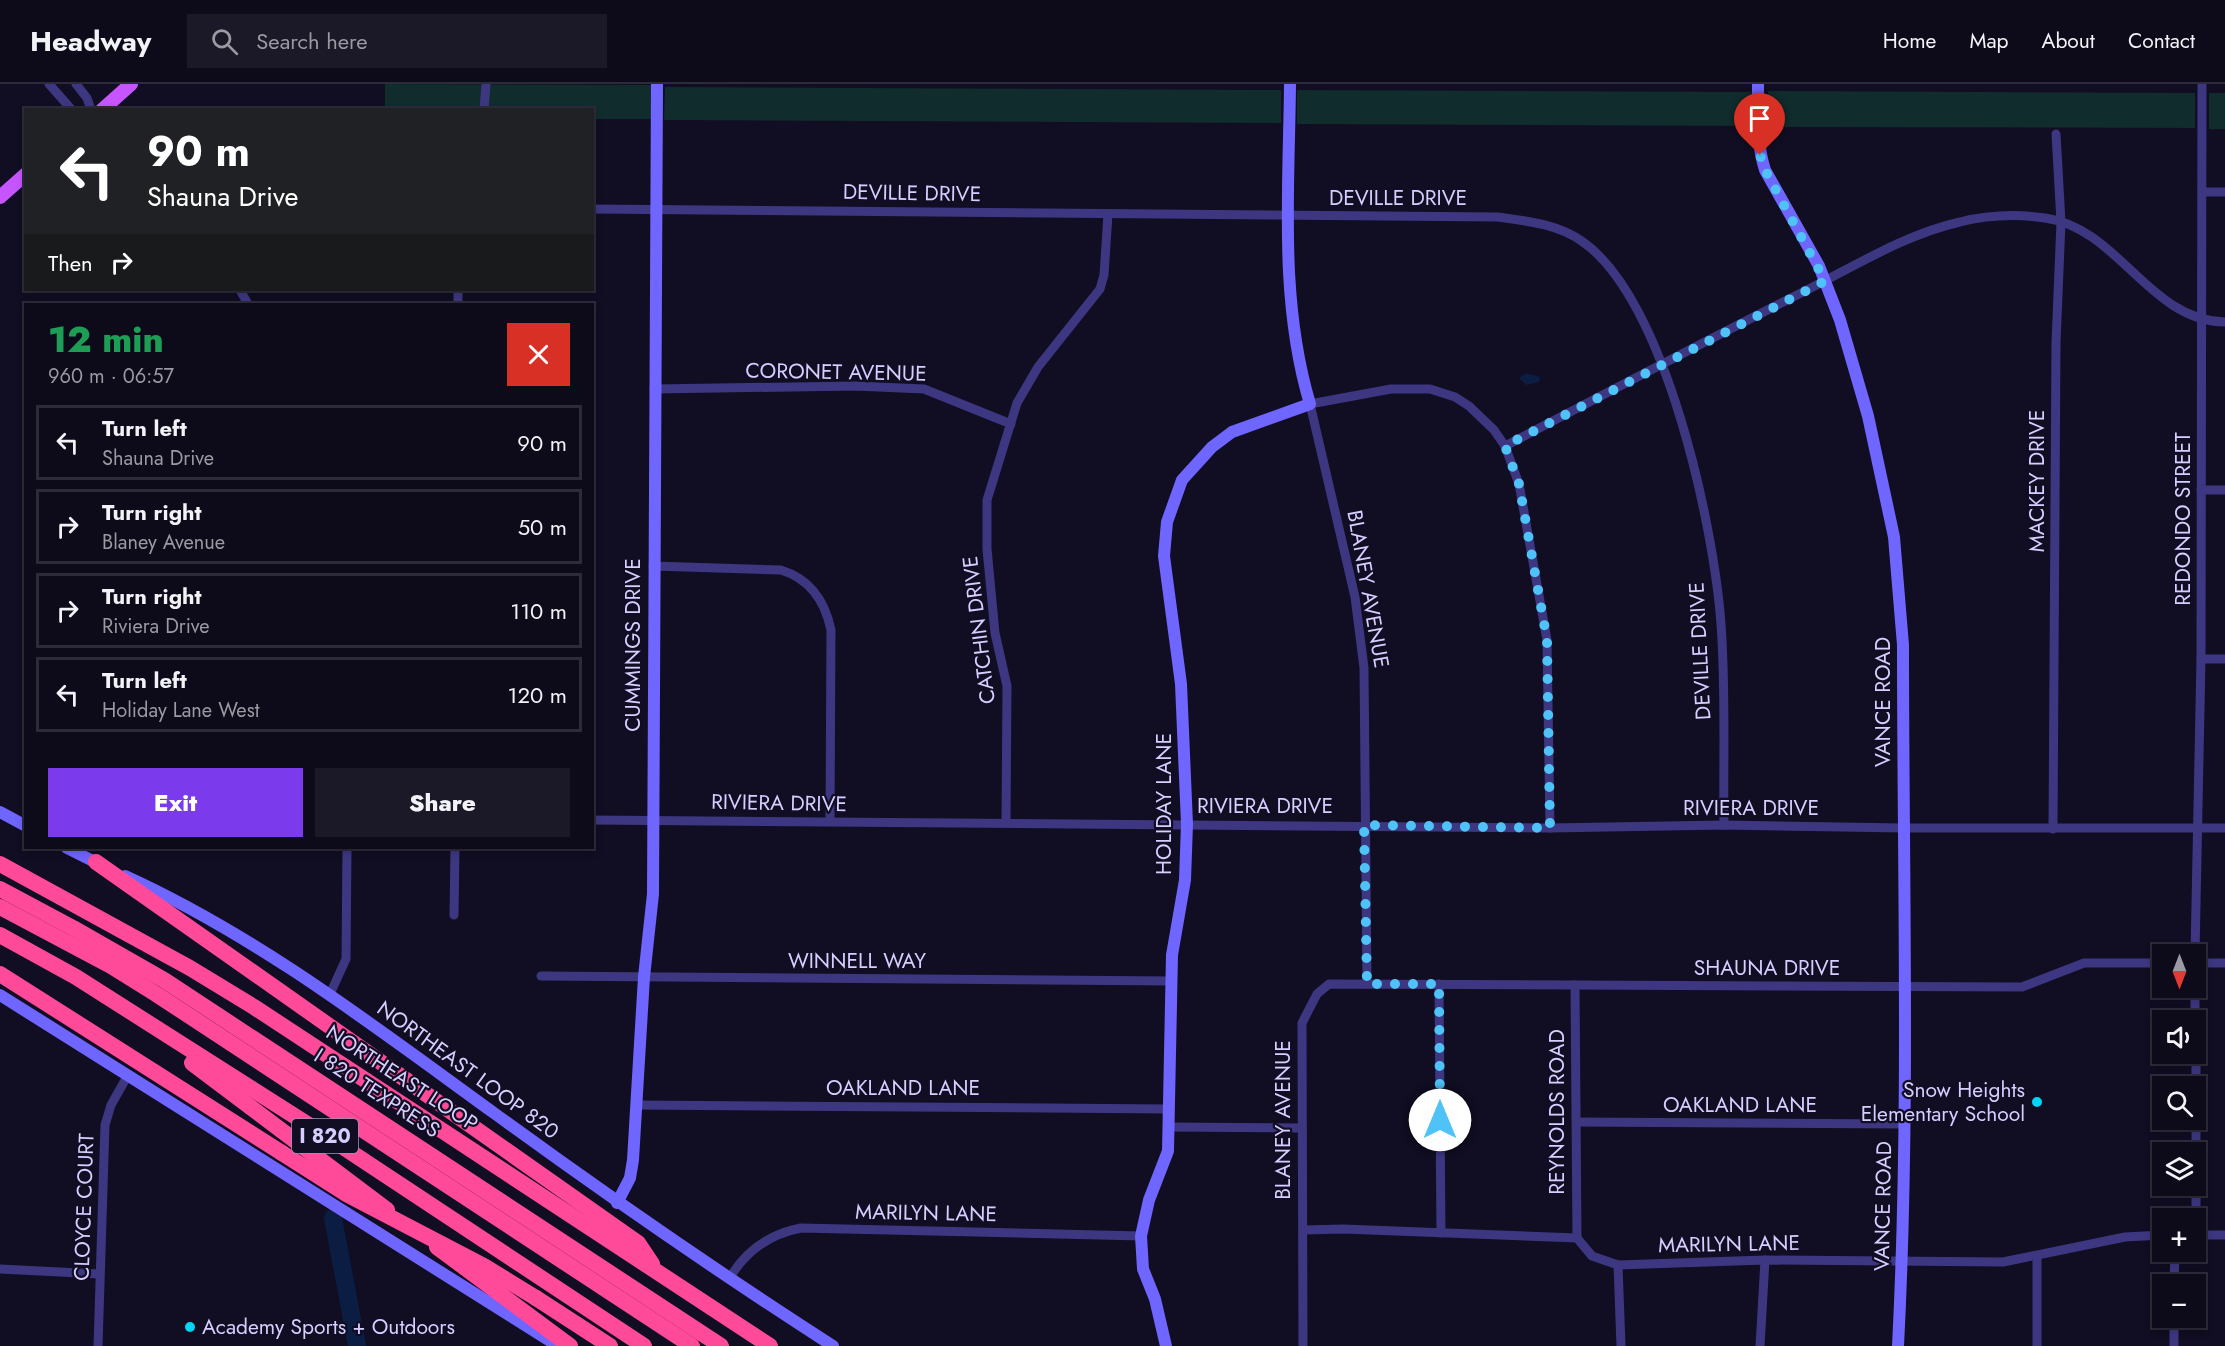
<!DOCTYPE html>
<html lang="en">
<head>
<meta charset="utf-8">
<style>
  body { margin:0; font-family:Jost,sans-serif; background:#1b1827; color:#f1f3f6; height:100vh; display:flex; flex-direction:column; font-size:22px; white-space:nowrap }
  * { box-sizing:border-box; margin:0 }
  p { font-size:20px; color:#9a9aa2 }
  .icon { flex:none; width:33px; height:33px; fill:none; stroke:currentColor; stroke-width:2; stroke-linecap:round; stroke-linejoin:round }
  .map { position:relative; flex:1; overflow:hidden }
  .side { position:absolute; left:24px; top:219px; width:570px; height:546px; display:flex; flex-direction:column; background:#0d0a1a; border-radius:0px; box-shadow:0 3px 9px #0003,0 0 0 2px #2d2b39 }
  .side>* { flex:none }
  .guide { position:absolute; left:24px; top:24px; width:570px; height:183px; border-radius:0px; box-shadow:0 3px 9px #0003,0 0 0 2px #2d2b39; background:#202124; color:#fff; overflow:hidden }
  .needle { width:39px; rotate:180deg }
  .fabs { position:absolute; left:2152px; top:860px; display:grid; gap:12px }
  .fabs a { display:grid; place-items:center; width:54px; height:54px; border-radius:0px; background:#0d0a1a; box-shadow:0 3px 9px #0003,0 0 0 2px #2d2b39; font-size:30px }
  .pin { position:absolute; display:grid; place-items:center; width:51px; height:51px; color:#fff; margin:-62px -26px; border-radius:50% 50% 50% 0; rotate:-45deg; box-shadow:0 0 6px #0007 }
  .pin .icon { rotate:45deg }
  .me { position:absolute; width:66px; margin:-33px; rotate:0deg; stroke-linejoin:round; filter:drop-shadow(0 0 4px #0008) }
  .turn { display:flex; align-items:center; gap:21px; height:126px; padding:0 24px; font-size:27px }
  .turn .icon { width:78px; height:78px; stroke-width:2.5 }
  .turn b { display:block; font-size:42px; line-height:51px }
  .then { display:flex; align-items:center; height:57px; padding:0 24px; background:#0003; gap:12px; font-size:22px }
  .round { display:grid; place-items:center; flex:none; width:63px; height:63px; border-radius:0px; background:#1b1827 }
  .head { display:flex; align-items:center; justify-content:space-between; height:102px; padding:0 24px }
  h1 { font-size:36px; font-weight:800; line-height:45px; color:#1e9e55 }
  .action { display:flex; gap:12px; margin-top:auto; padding:12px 24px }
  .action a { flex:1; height:69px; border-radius:0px; background:#7c3aed; color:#fff; font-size:24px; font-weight:800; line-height:69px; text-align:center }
  .action a+a { background:#1b1827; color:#f1f3f6 }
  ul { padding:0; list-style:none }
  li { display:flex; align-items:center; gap:18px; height:75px; margin:0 12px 9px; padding:0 12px; border:3px solid #2d2b39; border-radius:0px }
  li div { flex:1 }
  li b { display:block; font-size:22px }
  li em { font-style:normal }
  header { display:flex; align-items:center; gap:36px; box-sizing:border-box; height:84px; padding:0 30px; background:#0d0a1a; border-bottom:2px solid #2d2b39 }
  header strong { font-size:28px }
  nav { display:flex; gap:33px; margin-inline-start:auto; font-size:21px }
  .search { width:420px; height:54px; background:#1b1827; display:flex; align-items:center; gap:15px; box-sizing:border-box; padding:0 21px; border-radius:0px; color:#9a9aa2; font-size:22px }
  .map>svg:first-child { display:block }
  .park { fill:#102c2c }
  .water { fill:#0b1d43 }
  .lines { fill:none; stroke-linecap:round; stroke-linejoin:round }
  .river { stroke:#0b1d43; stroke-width:18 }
  .street { stroke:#3d3781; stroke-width:9 }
  .secondary { stroke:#6f65ff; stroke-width:12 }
  .primary { stroke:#c655ff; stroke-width:14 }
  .highway { stroke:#ff4999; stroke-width:16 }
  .highway-bridge { stroke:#ff4999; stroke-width:16 }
  .route { stroke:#4fc3f7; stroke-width:10; stroke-dasharray:0 18 }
  .poi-dot { fill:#00d6f9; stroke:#110d22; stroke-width:2 }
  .labels { text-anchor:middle; stroke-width:4.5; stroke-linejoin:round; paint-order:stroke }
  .shield { fill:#110d22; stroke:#9a94bd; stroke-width:1.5 }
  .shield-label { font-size:20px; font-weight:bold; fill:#d5ceff }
  .street-label { font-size:21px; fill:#d5ceff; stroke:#110d22 }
  .poi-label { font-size:21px; fill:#d5ceff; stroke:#110d22; text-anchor:end }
</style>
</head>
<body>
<header>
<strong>Headway</strong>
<div class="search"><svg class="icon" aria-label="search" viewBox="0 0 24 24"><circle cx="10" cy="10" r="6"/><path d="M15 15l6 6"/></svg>Search here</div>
<nav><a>Home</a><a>Map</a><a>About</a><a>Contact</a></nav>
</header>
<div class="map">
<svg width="2225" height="1262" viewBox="0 0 2225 1262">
  <rect width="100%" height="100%" fill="#110d22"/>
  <g class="park">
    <path d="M385 0 651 1V35H593L592 26 385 25Z"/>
    <path d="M665 3 1281 6V39L664 36Z"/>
    <path d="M1297 6 1751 8V42L1297 40Z"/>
    <path d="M1768 7 2195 9V44L1768 43Z"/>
    <rect x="2209" y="9" width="16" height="36"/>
  </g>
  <path class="water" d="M1526 289 1540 293 1539 298 1526 301 1519 294Z"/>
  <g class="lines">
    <path class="river" d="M333 1134 357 1262"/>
    <g class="street">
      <path d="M49 0 72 26"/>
      <path d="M76 0 87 14 91 26"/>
      <path d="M484 26 486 0"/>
      <path d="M2202 108H2225"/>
      <path d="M592 125 1497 133C1527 137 1558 140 1583 158 1666 216 1714 443 1721 540 1726 606 1723 674 1724 741"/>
      <path d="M240 206 248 220"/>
      <path d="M458 220V206"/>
      <path d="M654 305 855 302 924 305 1011 340"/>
      <path d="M1505 362C1605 310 1705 257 1807 206 1855 182 1906 150 1960 138 1988 131 2017 130 2045 134 2119 144 2149 237 2225 238"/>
      <path d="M2201 406H2225"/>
      <path d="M653 482 781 486C810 495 825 517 831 546L830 737"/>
      <path d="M2201 575H2225"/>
      <path d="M592 736 1550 744 1724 741 1903 744H2225"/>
      <path d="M1006 739 1007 602 995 549 987 465V416L1017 319 1038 283 1100 205 1104 191 1108 130"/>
      <path d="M2053 745 2056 258 2061 138 2056 50"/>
      <path d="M454 831 455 764"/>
      <path d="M2195 870 2201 575 2202 0"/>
      <path d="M2196 879H2225"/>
      <path d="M541 892 1171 897"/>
      <path d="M1367 900 1364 584 1355 513 1310 320 1391 305H1430L1455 313 1469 322 1494 346 1505 362 1519 400 1547 556 1550 744"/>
      <path d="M1439 900 1441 1149"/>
      <path d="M1575 901 1577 1154"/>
      <path d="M2195 903V936"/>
      <path d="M330 910 346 875 347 764"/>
      <path d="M2196 969V1002"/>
      <path d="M636 1021 1169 1025"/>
      <path d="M2196 1035V1068"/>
      <path d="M1577 1038 1903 1040"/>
      <path d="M1168 1043 1301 1044"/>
      <path d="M2196 1070V1151"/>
      <path d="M1303 1146 1343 1145 1577 1154 1592 1172 1618 1181 1765 1176 2003 1178 2125 1153 2163 1151"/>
      <path d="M2196 1151H2225"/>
      <path d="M1618 1181 1621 1262"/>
      <path d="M0 1185 99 1190"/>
      <path d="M729 1195C745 1168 769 1150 801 1144L1141 1152"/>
      <path d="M2174 1200 2175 1167"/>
      <path d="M98 1262 105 1041 111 1021 128 991"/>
      <path d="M1303 1262 1302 939 1317 910 1329 900 2022 903 2084 879H2163"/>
      <path d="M1760 1262 1765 1176"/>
      <path d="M2037 1262V1173"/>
      <path d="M2174 1262V1233"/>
    </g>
    <g class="secondary">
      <path d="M1758 0C1758 30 1756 58 1765 86L1819 182 1840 236 1868 332 1894 453 1903 561C1903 795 1910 1029 1898 1262"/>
      <path d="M0 728 26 742"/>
      <path d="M67 764 101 781"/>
      <path d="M125 792C259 853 375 943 494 1029 605 1110 718 1188 833 1262"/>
      <path d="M0 911 555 1260"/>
      <path d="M617 1119 630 1094 633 1076 644 893 653 810 657 0"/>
      <path d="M1166 1262 1155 1215 1143 1185 1141 1152 1149 1116 1168 1067 1172 871 1185 796 1187 740 1181 600 1164 472 1167 438 1182 396 1212 363 1232 348 1310 320C1279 216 1289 107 1290 0"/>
    </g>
    <g class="primary">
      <path d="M102 26 131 0"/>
      <path d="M0 113 26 90"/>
    </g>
    <g class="highway">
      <path d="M96 778 638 1159 652 1180"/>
      <path d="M0 780 190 884 254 923 770 1262"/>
      <path d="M0 805 73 844 164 896 721 1262"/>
      <path d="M0 823 111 882 156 910 692 1262"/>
      <path d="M0 851 76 893 337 1059 644 1262"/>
      <path d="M0 890 282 1069"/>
      <path d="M192 979 387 1126"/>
      <path d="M437 1163 570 1262"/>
      <path d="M536 1214 610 1262"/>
    </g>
    <path class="highway-bridge" d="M282 1069 348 1111 484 1182 536 1214"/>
  </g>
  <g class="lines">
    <path class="route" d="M1440 1036 1439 900H1367L1364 741 1550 744 1547 556 1519 400 1505 362 1825 197 1765 86 1760 71"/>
  </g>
  <g class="poi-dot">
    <circle cx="2037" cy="1018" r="6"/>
    <circle cx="190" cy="1243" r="6"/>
  </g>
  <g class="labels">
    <rect class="shield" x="292" y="1035" width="66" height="34" rx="4.5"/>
    <g class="shield-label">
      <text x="325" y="1059">I 820</text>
    </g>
    <g class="street-label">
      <text transform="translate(912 109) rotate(1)" y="7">DEVILLE DRIVE</text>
      <text x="1398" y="121">DEVILLE DRIVE</text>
      <text transform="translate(836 288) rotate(1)" y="7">CORONET AVENUE</text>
      <text transform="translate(2037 397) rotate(-90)" y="7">MACKEY DRIVE</text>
      <text transform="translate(2183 435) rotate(-90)" y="7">REDONDO STREET</text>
      <text transform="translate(1368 505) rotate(80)" y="7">BLANEY AVENUE</text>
      <text transform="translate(979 546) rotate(-97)" y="7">CATCHIN DRIVE</text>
      <text transform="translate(633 561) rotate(-90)" y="7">CUMMINGS DRIVE</text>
      <text transform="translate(1700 567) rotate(-93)" y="7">DEVILLE DRIVE</text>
      <text transform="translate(1883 618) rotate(-90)" y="7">VANCE ROAD</text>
      <text transform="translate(779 719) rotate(1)" y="7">RIVIERA DRIVE</text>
      <text transform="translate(1164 720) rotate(-90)" y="7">HOLIDAY LANE</text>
      <text x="1265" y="729">RIVIERA DRIVE</text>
      <text x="1751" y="731">RIVIERA DRIVE</text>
      <text x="857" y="884">WINNELL WAY</text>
      <text x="1767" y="891">SHAUNA DRIVE</text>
      <text transform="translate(468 986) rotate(36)" y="7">NORTHEAST LOOP 820</text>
      <text transform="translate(402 994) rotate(33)" y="7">NORTHEAST LOOP</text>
      <text x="903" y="1011">OAKLAND LANE</text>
      <text transform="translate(377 1009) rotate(33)" y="7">I 820 TEXPRESS</text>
      <text x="1740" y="1028">OAKLAND LANE</text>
      <text transform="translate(1557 1028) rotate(-90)" y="7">REYNOLDS ROAD</text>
      <text transform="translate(1283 1036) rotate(-90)" y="7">BLANEY AVENUE</text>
      <text transform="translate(1883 1122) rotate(-89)" y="7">VANCE ROAD</text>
      <text transform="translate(84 1123) rotate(-88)" y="7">CLOYCE COURT</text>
      <text transform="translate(926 1129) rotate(1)" y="7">MARILYN LANE</text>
      <text transform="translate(1729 1160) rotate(-1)" y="7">MARILYN LANE</text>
    </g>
    <g class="poi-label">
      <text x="2025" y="1013">Snow Heights<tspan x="2025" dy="24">Elementary School</tspan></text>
      <text x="202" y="1250" text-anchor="start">Academy Sports + Outdoors</text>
    </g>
  </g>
</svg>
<div class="fabs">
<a><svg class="needle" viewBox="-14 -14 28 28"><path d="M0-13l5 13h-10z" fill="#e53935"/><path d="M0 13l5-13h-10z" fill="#9a9aa2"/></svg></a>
<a><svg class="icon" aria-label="sound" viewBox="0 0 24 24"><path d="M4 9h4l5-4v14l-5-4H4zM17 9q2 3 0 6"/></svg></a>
<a><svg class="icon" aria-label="search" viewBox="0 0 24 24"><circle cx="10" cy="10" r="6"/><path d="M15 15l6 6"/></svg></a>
<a><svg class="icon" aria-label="layers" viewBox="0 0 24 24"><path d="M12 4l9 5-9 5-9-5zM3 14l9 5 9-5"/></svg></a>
<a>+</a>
<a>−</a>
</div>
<div class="pin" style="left:1760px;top:71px;background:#d93025"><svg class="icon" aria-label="arrive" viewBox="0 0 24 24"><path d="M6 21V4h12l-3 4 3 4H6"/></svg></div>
<svg class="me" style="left:1440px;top:1036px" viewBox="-20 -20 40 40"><circle r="19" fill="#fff"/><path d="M0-13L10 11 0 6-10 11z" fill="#4fc3f7"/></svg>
<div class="guide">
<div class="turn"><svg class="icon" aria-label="left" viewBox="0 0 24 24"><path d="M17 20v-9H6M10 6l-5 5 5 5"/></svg><div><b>90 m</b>Shauna Drive</div></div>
<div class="then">Then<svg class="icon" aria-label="right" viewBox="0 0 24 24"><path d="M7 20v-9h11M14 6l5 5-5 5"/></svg></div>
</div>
<section class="side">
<div class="head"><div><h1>12 min</h1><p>960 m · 06:57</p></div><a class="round" style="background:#d93025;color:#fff"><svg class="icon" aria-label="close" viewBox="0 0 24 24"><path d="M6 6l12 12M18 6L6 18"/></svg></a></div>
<ul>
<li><svg class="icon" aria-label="left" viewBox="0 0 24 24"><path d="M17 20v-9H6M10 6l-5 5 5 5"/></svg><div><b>Turn left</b><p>Shauna Drive</p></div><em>90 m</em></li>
<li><svg class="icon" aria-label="right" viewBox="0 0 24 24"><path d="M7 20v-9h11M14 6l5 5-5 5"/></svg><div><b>Turn right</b><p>Blaney Avenue</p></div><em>50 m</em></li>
<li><svg class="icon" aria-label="right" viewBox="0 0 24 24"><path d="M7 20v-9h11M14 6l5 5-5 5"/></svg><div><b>Turn right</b><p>Riviera Drive</p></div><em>110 m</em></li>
<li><svg class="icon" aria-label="left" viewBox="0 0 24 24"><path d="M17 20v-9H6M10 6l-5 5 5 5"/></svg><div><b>Turn left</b><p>Holiday Lane West</p></div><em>120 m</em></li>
</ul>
<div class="action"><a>Exit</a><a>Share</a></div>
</section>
</div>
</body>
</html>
